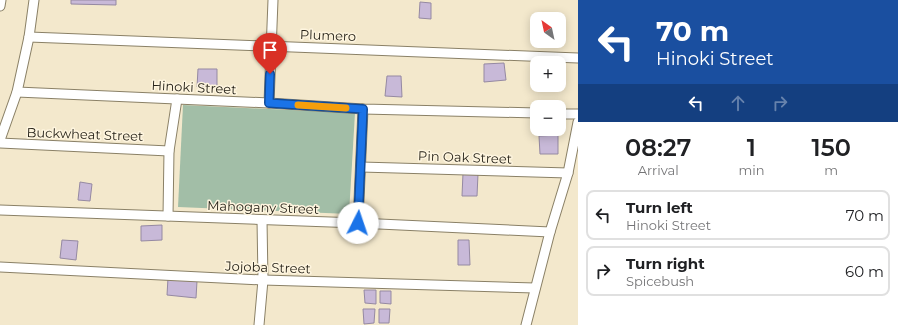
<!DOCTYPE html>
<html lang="en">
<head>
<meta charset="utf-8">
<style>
  body { margin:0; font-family:Montserrat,sans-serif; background:#f2f2f2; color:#202124; height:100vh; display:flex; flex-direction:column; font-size:15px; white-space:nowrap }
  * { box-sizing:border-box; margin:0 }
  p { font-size:13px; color:#757577 }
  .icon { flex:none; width:22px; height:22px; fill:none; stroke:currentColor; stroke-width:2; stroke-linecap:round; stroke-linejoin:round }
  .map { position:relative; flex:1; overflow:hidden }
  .details { display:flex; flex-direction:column; background:#fff; width:320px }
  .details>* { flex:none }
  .hud { background:#1a4fa0; color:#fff; overflow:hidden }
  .needle { width:26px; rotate:327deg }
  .tools { position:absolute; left:530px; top:12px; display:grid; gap:8px }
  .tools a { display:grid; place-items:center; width:36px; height:36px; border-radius:8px; background:#fff; box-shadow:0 2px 10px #0003; font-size:20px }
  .pin { position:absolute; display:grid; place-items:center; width:34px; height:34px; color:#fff; margin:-41px -17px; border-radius:50% 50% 50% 0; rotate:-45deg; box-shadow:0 0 4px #0007 }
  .pin .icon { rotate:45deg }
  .me { position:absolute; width:44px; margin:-22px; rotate:4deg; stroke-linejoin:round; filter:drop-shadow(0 0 3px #0008) }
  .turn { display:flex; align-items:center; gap:14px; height:84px; padding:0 12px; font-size:18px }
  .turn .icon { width:52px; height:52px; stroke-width:2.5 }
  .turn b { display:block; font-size:28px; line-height:34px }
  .lanes { display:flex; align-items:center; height:38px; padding:0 12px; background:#0003; justify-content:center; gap:20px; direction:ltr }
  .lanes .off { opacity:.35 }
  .eta { display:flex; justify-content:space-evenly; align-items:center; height:68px; text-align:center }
  .eta b { font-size:24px; font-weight:600; line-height:28px }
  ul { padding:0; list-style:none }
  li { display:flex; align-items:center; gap:12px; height:50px; margin:0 8px 6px; padding:0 4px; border:2px solid #e0e0e0; border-radius:8px }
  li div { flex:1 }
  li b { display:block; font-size:15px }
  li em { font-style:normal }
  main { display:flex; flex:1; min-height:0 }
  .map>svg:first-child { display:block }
  .green { fill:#a2bea7 }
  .building { fill:#c8b9d8; stroke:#9589a2 }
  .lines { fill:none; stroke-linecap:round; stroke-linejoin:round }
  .street-casing { stroke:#8a8066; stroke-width:11 }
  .street { stroke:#fff; stroke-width:9 }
  .route-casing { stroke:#114b97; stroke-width:10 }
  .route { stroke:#1a73e8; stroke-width:7 }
  .slow { stroke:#f59e0b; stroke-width:7 }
  .labels { text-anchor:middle; stroke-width:3; stroke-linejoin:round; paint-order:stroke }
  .street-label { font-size:13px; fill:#272319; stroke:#fef5df }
</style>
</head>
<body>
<main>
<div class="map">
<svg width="578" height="325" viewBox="0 0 578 325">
  <rect width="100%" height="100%" fill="#f3e8cc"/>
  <path class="green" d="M183 105 355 113 349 214 178 207Z"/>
  <g class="building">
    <path d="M71 0H116V5L71 4Z"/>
    <path d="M420 2 431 3V19L419 18Z"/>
    <path d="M504 63 506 80 484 82V64Z"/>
    <path d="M198 69H217V87H197Z"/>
    <path d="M387 76H401L402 97 385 96Z"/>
    <path d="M558 135V154H540L539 136Z"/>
    <path d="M463 173 478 174 477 196H462Z"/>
    <path d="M80 182 92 184 90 201 78 200Z"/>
    <path d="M162 225V240L141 241V226Z"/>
    <path d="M62 240 78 241 76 260 60 258Z"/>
    <path d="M458 240H469L470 265H458Z"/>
    <path d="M168 278 197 281 196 298 167 295Z"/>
    <path d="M364 290H376V304L365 303Z"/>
    <path d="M380 291H391V304L380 303Z"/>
    <path d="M363 309H375L374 323 364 324Z"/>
    <path d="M379 309H390L389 323H379Z"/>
  </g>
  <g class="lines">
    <g class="street-casing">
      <g id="street">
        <path d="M0 6 1 0"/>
        <path d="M29 37 578 58"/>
        <path d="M17 92 269 103 363 109 537 113"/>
        <path d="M269 103 273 0"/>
        <path d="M559 114H578"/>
        <path d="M0 140 17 92 29 37 34 0"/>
        <path d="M0 143 169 151"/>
        <path d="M361 167 568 173"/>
        <path d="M0 210 358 223 550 232"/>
        <path d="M168 216 169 151 177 99"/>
        <path d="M358 223 363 109"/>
        <path d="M0 267 263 280 535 288"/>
        <path d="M259 325 263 280 262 220"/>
        <path d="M526 325 550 232 568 173 578 122"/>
      </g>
    </g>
    <use href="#street" class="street"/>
  </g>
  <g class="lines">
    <g class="route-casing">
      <path id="route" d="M270 74 269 103 363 109 358 223"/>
    </g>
    <use href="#route" class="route"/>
    <path class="slow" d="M298 105 346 108"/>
  </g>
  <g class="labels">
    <g class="street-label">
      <text transform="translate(328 35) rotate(2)" y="5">Plumero</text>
      <text transform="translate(194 87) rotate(3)" y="5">Hinoki Street</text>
      <text transform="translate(85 134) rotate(2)" y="5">Buckwheat Street</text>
      <text transform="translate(465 157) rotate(2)" y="5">Pin Oak Street</text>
      <text transform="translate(263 207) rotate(2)" y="5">Mahogany Street</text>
      <text transform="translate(268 267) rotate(2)" y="5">Jojoba Street</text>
    </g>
  </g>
</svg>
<div class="tools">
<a><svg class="needle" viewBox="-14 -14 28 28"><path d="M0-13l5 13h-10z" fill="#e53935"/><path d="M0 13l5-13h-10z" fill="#757577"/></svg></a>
<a>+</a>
<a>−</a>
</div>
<div class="pin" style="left:270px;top:74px;background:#d93025"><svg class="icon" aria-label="arrive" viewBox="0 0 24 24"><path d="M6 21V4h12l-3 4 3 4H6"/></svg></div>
<svg class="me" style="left:358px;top:223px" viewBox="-20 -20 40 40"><circle r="19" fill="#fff"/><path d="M0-13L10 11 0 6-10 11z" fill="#1a73e8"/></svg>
</div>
<section class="details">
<div class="hud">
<div class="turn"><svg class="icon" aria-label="left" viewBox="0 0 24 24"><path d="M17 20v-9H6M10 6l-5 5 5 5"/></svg><div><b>70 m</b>Hinoki Street</div></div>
<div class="lanes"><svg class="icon" aria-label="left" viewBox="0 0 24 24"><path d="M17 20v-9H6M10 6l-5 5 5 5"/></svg><svg class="icon off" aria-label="ahead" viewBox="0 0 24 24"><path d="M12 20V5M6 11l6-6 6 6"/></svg><svg class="icon off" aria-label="right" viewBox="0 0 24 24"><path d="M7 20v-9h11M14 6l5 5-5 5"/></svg></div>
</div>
<div class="eta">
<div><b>08:27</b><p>Arrival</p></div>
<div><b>1</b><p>min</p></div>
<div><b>150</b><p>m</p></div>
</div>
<ul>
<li><svg class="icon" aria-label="left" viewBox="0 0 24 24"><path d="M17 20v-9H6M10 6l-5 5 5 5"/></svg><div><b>Turn left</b><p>Hinoki Street</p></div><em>70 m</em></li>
<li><svg class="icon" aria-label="right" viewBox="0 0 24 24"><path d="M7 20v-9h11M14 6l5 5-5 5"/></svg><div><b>Turn right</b><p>Spicebush</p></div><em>60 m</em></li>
</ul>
</section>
</main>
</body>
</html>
